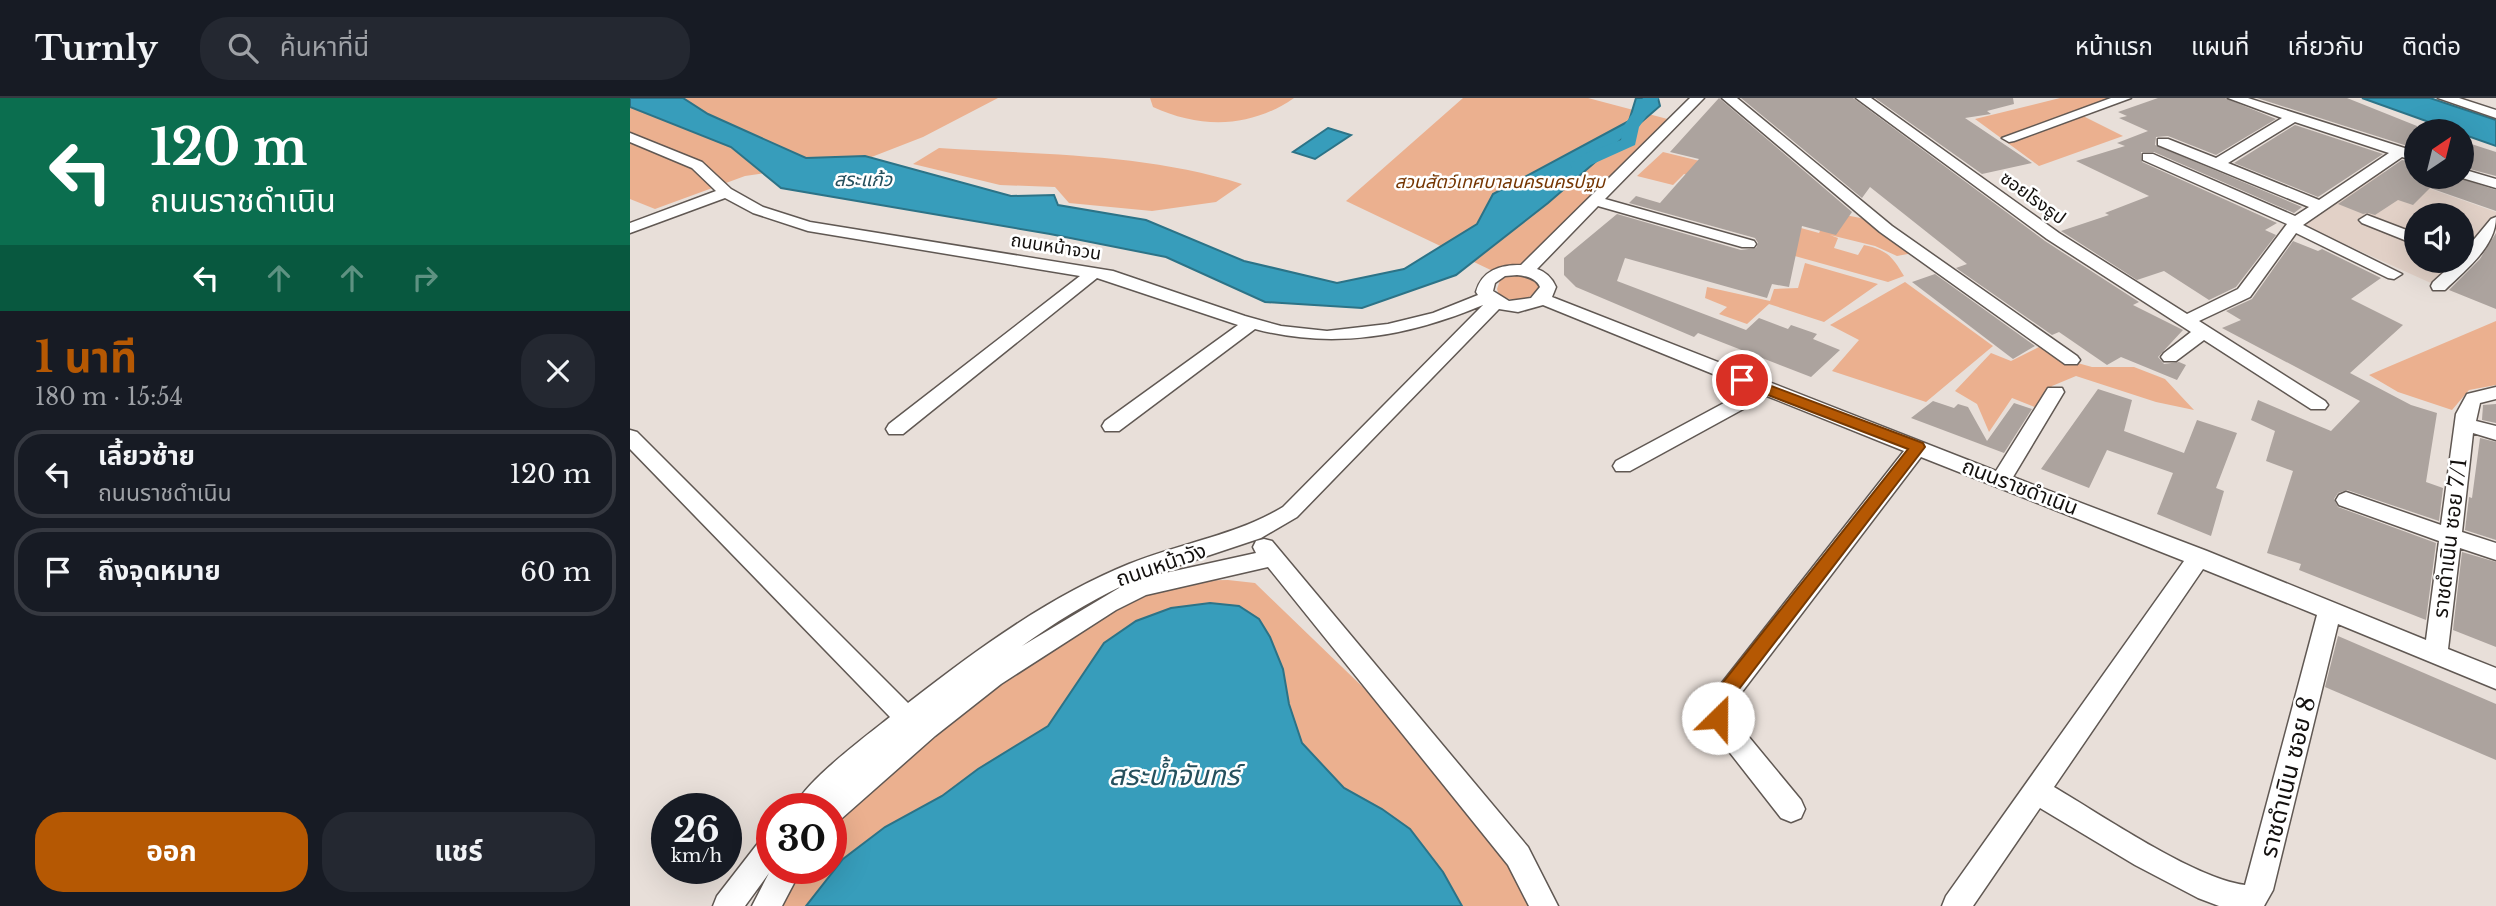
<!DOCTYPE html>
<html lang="th">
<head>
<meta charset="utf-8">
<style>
  body { margin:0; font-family:"Libre Baskerville","Noto Sans Thai",serif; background:#242831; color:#f1f3f6; height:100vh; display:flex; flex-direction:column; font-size:26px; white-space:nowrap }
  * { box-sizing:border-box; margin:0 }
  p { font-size:23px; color:#9ea1a6 }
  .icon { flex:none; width:38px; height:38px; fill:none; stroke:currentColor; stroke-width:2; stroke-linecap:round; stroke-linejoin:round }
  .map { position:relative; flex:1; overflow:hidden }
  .sheet { display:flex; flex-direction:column; background:#171b24; width:630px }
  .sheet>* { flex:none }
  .banner { background:#0b6e4f; color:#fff; overflow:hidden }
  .needle { width:46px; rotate:35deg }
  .controls { position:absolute; left:1774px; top:21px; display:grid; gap:14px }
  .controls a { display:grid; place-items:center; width:70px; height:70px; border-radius:50%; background:#171b24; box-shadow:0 7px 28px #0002; font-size:35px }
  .speed { position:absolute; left:21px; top:695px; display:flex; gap:14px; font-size:35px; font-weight:700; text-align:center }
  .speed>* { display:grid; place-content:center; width:91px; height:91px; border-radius:50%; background:#171b24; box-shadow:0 7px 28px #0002; line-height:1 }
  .speed small { font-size:18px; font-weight:400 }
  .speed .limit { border:10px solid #d22; background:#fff; color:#111 }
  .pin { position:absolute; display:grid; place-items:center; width:60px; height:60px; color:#fff; margin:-30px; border:4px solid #fff; border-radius:50%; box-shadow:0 2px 7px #0007 }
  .me { position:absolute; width:77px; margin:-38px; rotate:23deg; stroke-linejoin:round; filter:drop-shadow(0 0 5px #0008) }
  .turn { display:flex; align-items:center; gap:24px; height:147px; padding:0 35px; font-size:32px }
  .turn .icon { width:91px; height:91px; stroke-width:2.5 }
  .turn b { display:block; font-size:49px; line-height:60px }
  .lanes { display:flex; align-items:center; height:66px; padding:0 35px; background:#0003; justify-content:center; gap:35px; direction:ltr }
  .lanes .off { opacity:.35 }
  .round { display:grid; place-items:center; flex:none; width:74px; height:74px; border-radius:28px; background:#242831 }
  .summary { display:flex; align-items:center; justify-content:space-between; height:119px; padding:0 35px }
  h1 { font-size:42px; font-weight:700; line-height:52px; color:#b55803 }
  .action { display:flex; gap:14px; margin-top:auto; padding:14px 35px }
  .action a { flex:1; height:80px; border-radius:28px; background:#b55803; color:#fff; font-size:28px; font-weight:700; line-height:80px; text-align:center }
  .action a+a { background:#242831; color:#f1f3f6 }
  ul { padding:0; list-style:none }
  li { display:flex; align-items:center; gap:21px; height:88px; margin:0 14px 10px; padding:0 21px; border:4px solid #363941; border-radius:28px }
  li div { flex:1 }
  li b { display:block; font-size:26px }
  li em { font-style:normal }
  header { display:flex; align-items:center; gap:42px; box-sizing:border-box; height:98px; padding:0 35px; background:#171b24; border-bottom:2px solid #363941 }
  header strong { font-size:33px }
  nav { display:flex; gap:38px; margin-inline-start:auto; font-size:24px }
  .search { width:490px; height:63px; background:#242831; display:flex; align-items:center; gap:18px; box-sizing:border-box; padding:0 24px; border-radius:28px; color:#9ea1a6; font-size:26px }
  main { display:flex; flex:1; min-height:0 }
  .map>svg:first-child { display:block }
  .built { fill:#e2d1c7 }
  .green { fill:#ebb08f }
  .water { fill:#379dbb; stroke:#2c7387; stroke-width:2 }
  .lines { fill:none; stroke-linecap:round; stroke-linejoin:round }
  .canal { fill:#379dbb; fill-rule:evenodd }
  .building { fill:#aca39e }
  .street-casing { stroke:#605853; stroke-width:3 }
  .street { fill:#fff; fill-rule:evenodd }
  .route { fill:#b55803; stroke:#763902; stroke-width:2 }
  .labels { text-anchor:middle; stroke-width:5; stroke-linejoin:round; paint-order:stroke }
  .far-park-label { font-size:18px; font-style:italic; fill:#753603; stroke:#fff }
  .far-street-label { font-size:18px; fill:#13100e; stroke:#fff }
  .far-water-label { font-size:19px; font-style:italic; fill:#25505d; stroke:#fff }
  .street-label { font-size:21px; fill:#13100e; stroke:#fff }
  .near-street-label { font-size:24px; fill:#13100e; stroke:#fff }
  .near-water-label { font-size:28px; font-style:italic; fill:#25505d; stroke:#fff }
</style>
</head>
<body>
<header>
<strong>Turnly</strong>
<div class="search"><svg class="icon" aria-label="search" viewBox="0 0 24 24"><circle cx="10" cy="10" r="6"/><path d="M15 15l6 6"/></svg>ค้นหาที่นี่</div>
<nav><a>หน้าแรก</a><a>แผนที่</a><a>เกี่ยวกับ</a><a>ติดต่อ</a></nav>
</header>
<main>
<section class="sheet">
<div class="banner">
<div class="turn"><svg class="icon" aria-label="left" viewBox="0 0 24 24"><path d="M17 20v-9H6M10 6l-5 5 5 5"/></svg><div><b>120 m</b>ถนนราชดำเนิน</div></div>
<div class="lanes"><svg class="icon" aria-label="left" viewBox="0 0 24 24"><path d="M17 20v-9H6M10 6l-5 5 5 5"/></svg><svg class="icon off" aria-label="ahead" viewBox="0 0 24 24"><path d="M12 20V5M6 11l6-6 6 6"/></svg><svg class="icon off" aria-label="ahead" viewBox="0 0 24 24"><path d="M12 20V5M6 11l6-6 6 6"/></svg><svg class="icon off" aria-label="right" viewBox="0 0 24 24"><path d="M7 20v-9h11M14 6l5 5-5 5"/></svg></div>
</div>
<div class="summary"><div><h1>1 นาที</h1><p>180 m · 15:54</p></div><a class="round"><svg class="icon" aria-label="close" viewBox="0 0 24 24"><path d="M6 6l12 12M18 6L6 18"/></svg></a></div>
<ul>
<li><svg class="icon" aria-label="left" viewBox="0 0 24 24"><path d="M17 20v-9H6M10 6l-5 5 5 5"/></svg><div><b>เลี้ยวซ้าย</b><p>ถนนราชดำเนิน</p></div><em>120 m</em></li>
<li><svg class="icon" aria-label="arrive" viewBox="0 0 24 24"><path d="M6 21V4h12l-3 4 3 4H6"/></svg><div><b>ถึงจุดหมาย</b></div><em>60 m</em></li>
</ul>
<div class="action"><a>ออก</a><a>แชร์</a></div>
</section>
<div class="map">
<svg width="1866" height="808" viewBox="0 0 1866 808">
  <rect width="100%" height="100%" fill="#e8dfd9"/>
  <path class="built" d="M1744 71 1866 114V118L1832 155V117H1787V163H1825L1803 186 1666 124Z"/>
  <g class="green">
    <path d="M0 0H368L293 39 239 60 115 78 25 111 0 101Z"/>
    <path d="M520 0H664C621 30 571 31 523 9Z"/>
    <path d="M833 0H958L1045 23 896 177 908 182 909 190C899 204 885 204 869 198L867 191 870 182 874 180 867 175 716 103Z"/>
    <path d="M1430 0H1486L1445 14 1493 38 1409 68 1345 21Z"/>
    <path d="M309 50C410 57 515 55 612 86L586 104 522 113 439 105 425 89 370 87 283 66Z"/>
    <path d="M1033 54 1111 73 1101 88 1054 76 1043 87 1007 78Z"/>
    <path d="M1199 114 1236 121 1283 155 1267 158 1245 148 1200 137 1208 140 1204 150 1228 157 1234 147C1257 152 1262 158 1274 178L1258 184 1154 155 1171 130 1189 135Z"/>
    <path d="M1175 165 1248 186 1194 224 1139 206 1117 226 1089 216 1097 209 1075 200 1077 189 1140 203 1144 191 1168 190Z"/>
    <path d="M1275 184 1363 248 1296 304 1202 273 1229 242 1200 227Z"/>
    <path d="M1866 223V287L1839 292 1822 312 1768 294 1739 277Z"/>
    <path d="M1411 248 1433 261 1462 269H1504L1535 281 1564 312 1526 304 1446 278 1422 288 1407 310 1382 300 1359 334 1347 306 1325 293 1361 255 1381 263Z"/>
    <path d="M598 482 625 485 798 652 886 759 905 808H139L158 770H201V720L466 509 545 483Z"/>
  </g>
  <g class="water">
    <path d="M0 0H53L78 16 176 60 235 58 381 98 424 97 428 107 516 122 614 163 707 185 774 171 847 126 863 96 999 23 1006 0H1028L1030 8 918 105 826 177 732 210 635 204 536 159 420 136 151 90 101 49 0 9Z"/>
    <path d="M1732 0H1800L1866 22V48L1832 36V33H1824Z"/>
    <path d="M698 30 721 37 685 61 663 54Z"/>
    <path d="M580 505 609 508 629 521 640 539 653 571 659 606 672 645 714 690 752 711 780 731 813 774 832 808H176L213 761 255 729 312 698 348 671 418 628 474 545 506 523 541 510Z"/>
  </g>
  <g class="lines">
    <path class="canal" d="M1013 0H1029L1009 29 1005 47 954 70H942L940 66 954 56 991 42 993 29Z"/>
  </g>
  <g class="building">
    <path d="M1089 0 1222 114 1206 137 1172 128 1159 189 1142 186 1137 200 995 160 987 183 1116 232 1129 220 1158 231 1161 227 1187 236 1183 241 1210 252 1181 279 1068 235 1064 239 946 189 934 177V160L987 116 1111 152 1126 150 1128 145 1125 140 999 105 1006 98 1030 105 1069 61 1040 54Z"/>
    <path d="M1111 0H1223L1415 143 1509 204 1503 207 1553 232 1528 259 1534 266 1549 264 1556 267 1547 282 1491 259 1477 267 1429 234 1422 237 1326 170 1337 166 1240 89 1232 100Z"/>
    <path d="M1245 0H1383L1384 6 1357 13 1361 16 1335 20 1402 65 1352 76Z"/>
    <path d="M1528 0H1595L1646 21 1586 57 1538 38 1526 39 1525 47 1672 109 1664 115 1524 54H1511L1512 64 1647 125 1635 132 1646 137 1606 189 1579 202 1534 173 1507 182 1431 133 1479 117 1475 115 1519 98 1446 63 1495 48 1487 45 1518 33 1489 20 1497 18 1488 14Z"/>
    <path d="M1627 0H1717L1787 28V51Z"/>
    <path d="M1665 27 1753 56 1688 99 1604 65Z"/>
    <path d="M1832 43 1866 54V78L1832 69Z"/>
    <path d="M1772 62 1787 65V79H1826L1866 92V113L1800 90 1783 107 1768 102 1745 117 1738 115 1733 116 1708 106Z"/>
    <path d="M1866 135V211L1819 192 1850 161Z"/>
    <path d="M1663 143 1688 153 1692 151 1751 180 1721 201 1773 227 1720 275 1781 307 1807 315 1796 384 1813 390 1809 423 1717 392 1708 395 1704 401 1708 409 1806 445 1796 522 1669 472 1671 466 1637 455 1663 373 1636 363 1645 333 1621 322 1628 302 1701 333 1730 303 1592 230 1611 222 1596 213 1622 201Z"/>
    <path d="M1305 176 1405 248 1383 261 1282 184Z"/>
    <path d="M1468 291 1502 302 1494 333 1554 355 1567 322 1607 335 1586 390 1594 393 1581 438 1527 416 1543 375 1477 352 1459 390 1411 371Z"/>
    <path d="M1303 303 1324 310 1328 306 1338 309 1357 343 1384 305 1402 311 1374 355 1281 320Z"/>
    <path d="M1866 306V325L1852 322 1853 307Z"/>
    <path d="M1850 340 1866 344V442L1835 432 1839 399 1842 400Z"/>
    <path d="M1832 454 1866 464V549L1823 532Z"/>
    <path d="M1708 538 1866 606V662L1695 589Z"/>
  </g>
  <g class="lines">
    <g class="street-casing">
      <g id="street">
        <path d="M1060 0H1074L975 101 1124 143 1126 146 1124 149H1112L968 108 907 171C916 174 922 180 926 189L922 199 1366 373 1418 290H1432L1434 294 1383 379 1577 453 1796 542 1809 443 1709 407 1706 402 1709 397 1716 394 1811 427 1826 316 1837 296 1866 289V301L1850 305 1846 323 1866 328V342L1843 335 1832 434 1866 445V462L1830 450 1818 551 1866 570V591L1708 526 1643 792 1634 808H1589L1568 800 1505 767 1410 710 1343 808H1312L1316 798 1554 463 1291 359 1099 611 1100 616 1171 702 1175 711 1171 720 1161 724 1151 720 1079 628 1073 609 1274 353 1137 298 1000 373H986L983 368 986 363 1120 291 913 207 888 214 869 211 667 419 631 440 508 481 626 455 623 449 626 443 634 441 642 443 898 749 928 808H899L878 767 638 469 516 497 486 512 371 586 305 638 211 721 201 724V710H164C173 685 236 638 260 619L0 351V332L7 334 278 605C346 552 418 499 499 466 550 445 605 438 653 409L853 207C779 238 704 252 625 231L489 333H475L472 328 475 323 608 227 467 180 273 336H259L256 331 259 326 450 178 178 133 123 115 95 100 0 135V125L86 93 62 70 0 44V35L72 64 101 91 133 109 180 124 483 173 615 218 651 228 697 233 758 226 803 215 848 197 846 194C852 172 870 167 891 167ZM887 177C896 178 906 180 910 189L901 200 879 203 863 193 865 185 875 178ZM1573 471 1687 517 1615 787C1563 780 1472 717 1424 689ZM494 487 392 548C424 525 458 504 494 487Z"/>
        <path d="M1092 0H1107L1262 128 1447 258 1450 262 1447 266H1435L1250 134Z"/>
        <path d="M1226 0H1241L1429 135 1557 216 1608 191 1657 126 1513 62V56H1523L1665 118 1679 109 1528 47V41H1538L1586 60 1652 20 1598 0H1618L1787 54V63L1772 59 1673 127 1772 176 1764 181 1758 180 1666 135 1620 199 1569 223 1695 303 1698 307 1695 311H1681L1574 242 1546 263H1534L1531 259 1534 255 1561 234 1417 141ZM1665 24 1759 55 1689 102 1598 65Z"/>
        <path d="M1481 0H1501L1384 43 1379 44 1372 40Z"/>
        <path d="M1808 0H1829L1866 12V20Z"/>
        <path d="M1832 71 1866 81V90L1829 79H1832Z"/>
        <path d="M1737 117 1787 136V147L1732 125 1729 122Z"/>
        <path d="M1866 119C1866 149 1835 172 1815 192H1803L1801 188 1803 184 1826 163H1832V156L1861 121Z"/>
        <path d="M142 736V770H172L152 808H122L139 775 115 808H83L87 798 132 740Z"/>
      </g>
    </g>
    <use href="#street" class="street"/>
  </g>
  <path class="route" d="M1112 277 1293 345 1295 349 1096 608 1097 620 1095 625 1088 628 1081 625C1076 614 1077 607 1083 597L1278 351 1107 285 1105 282Z"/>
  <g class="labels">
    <g class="far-park-label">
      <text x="870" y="90">สวนสัตว์เทศบาลนครนครปฐม</text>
    </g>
    <g class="far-street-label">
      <text transform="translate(1403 100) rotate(36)" y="6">ซอยโรงธูป</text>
      <text transform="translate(426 149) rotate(9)" y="6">ถนนหน้าจวน</text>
    </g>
    <g class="far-water-label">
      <text x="233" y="88">สระแก้ว</text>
    </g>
    <g class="street-label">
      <text transform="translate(1390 389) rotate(21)" y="7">ถนนราชดำเนิน</text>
      <text transform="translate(1820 440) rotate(-83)" y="7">ราชดำเนิน ซอย 7/1</text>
      <text transform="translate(531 467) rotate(-19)" y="7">ถนนหน้าวัง</text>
    </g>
    <g class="near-street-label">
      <text transform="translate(1658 679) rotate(-76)" y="8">ราชดำเนิน ซอย 8</text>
    </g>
    <g class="near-water-label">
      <text x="544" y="687">สระน้ำจันทร์</text>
    </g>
  </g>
</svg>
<div class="controls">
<a><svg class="needle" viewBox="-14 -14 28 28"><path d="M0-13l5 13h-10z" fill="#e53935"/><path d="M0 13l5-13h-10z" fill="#9ea1a6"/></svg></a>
<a><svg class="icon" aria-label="sound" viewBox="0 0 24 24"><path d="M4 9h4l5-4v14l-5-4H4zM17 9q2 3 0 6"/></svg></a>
</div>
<div class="speed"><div>26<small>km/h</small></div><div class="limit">30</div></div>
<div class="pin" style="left:1112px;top:282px;background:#d93025"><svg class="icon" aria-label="arrive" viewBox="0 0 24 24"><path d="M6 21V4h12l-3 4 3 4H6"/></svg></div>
<svg class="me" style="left:1088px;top:620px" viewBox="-20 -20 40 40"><circle r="19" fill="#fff"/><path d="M0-13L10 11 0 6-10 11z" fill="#b55803"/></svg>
</div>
</main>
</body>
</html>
